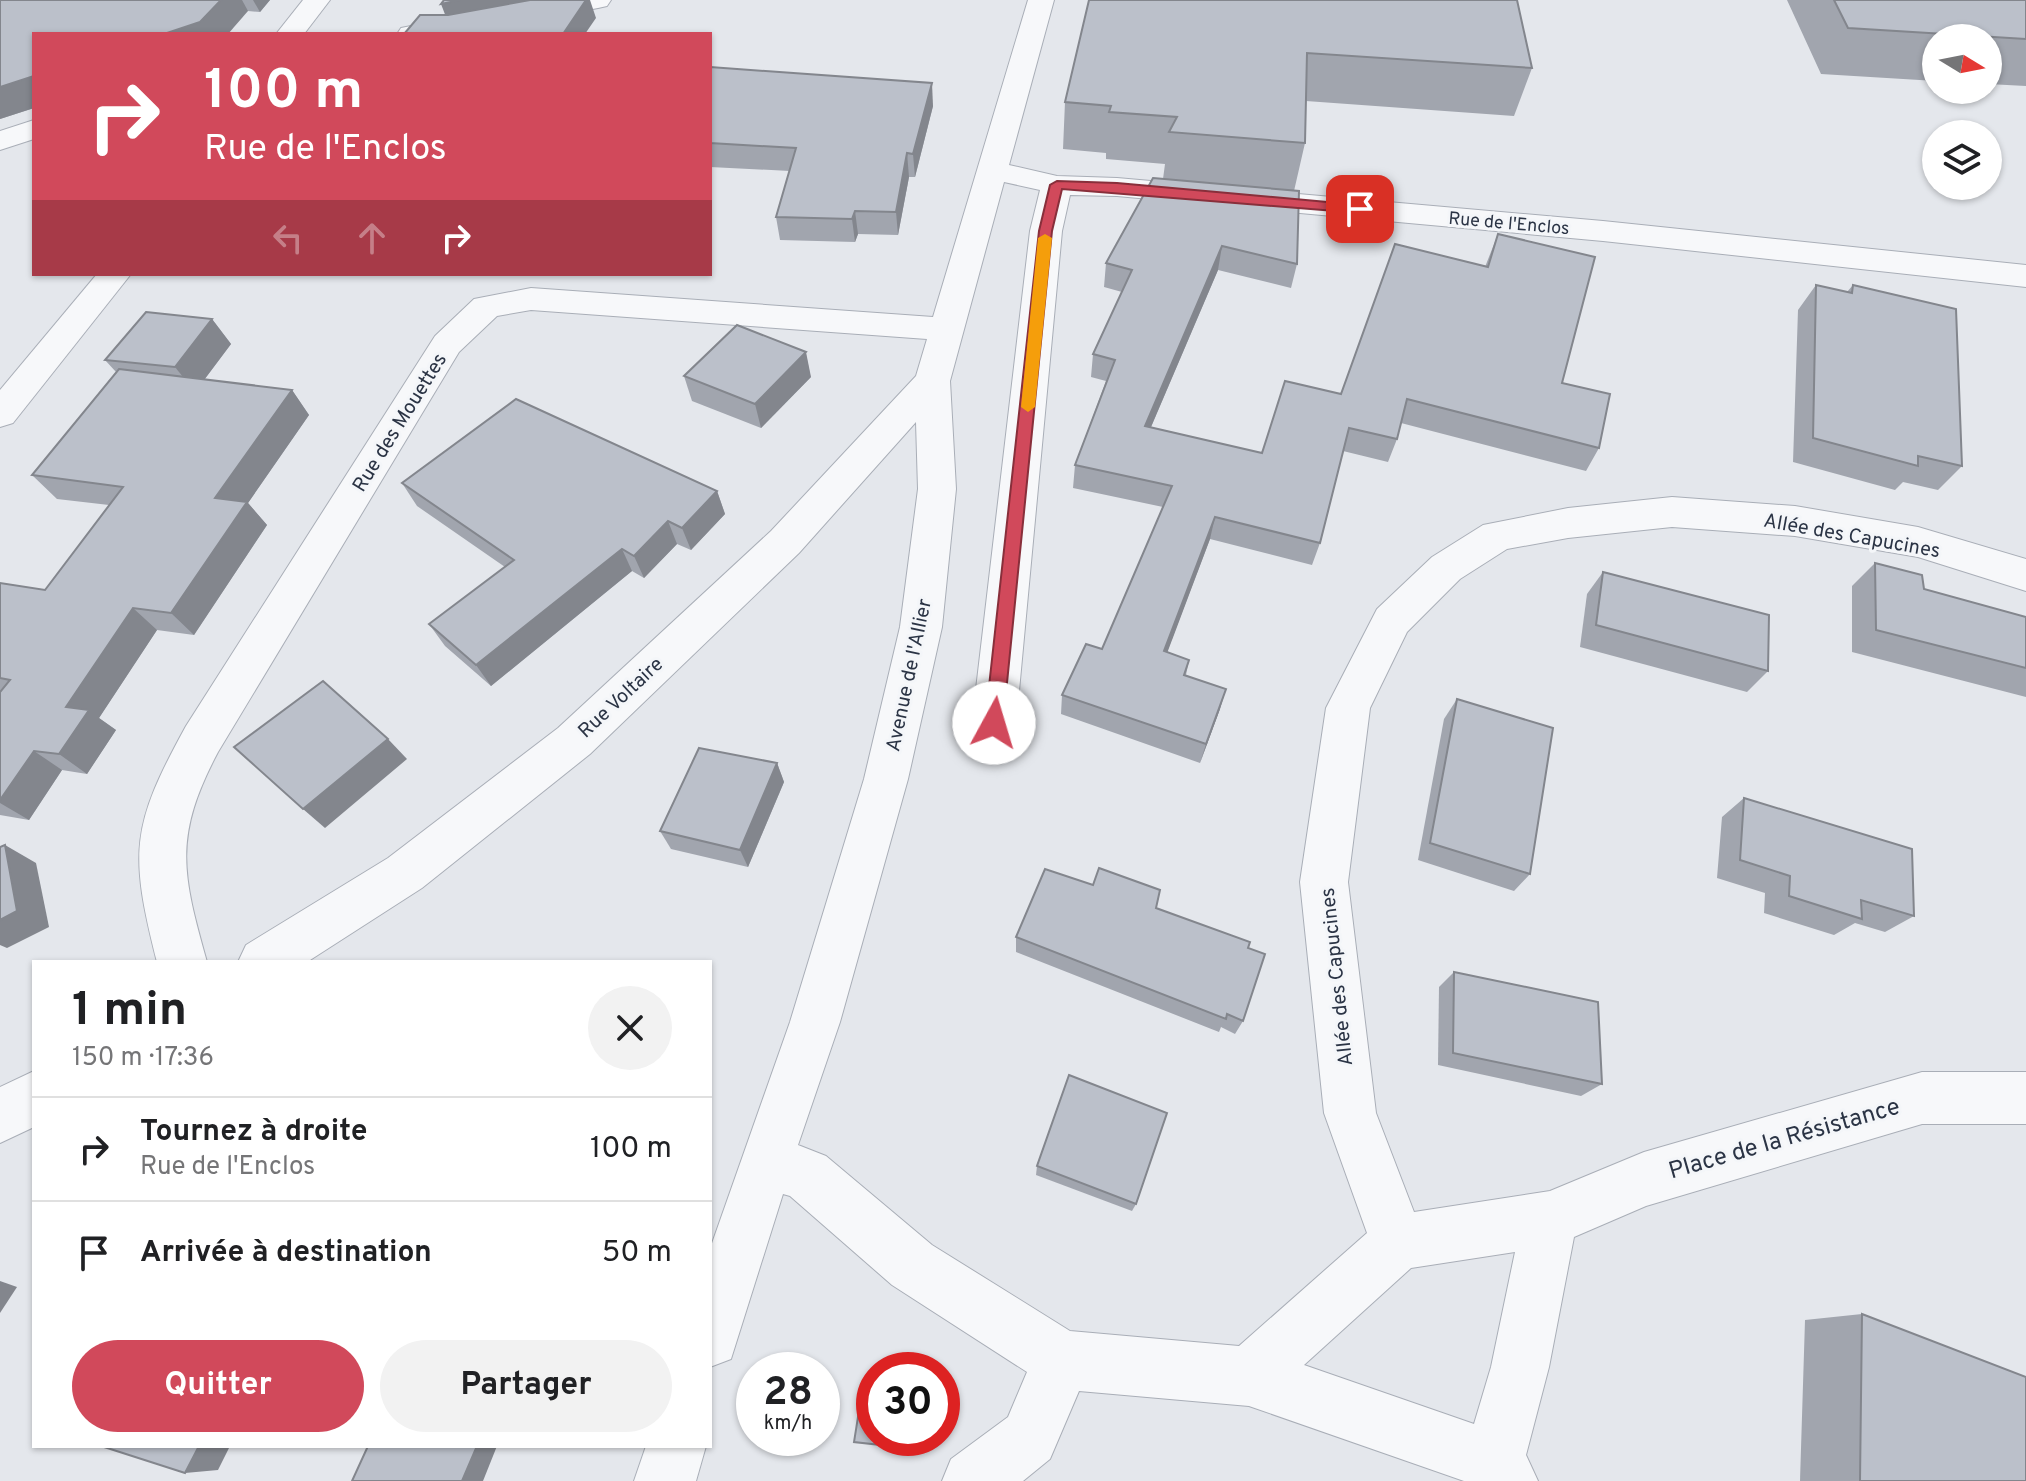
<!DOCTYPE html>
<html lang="fr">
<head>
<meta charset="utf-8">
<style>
  body { margin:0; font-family:Overpass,sans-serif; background:#f2f2f2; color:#202124; height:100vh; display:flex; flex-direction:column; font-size:30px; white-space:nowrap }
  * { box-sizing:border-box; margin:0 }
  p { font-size:26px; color:#757577 }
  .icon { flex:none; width:44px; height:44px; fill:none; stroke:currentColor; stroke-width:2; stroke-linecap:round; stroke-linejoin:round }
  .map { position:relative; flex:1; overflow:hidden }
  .drawer { position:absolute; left:32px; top:960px; width:680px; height:488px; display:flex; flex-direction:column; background:#fff; border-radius:0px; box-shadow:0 2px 6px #0004 }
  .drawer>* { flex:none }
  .guide { position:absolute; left:32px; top:32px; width:680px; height:244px; border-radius:0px; box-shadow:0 2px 6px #0004; background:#d1495b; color:#fff; overflow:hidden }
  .needle { width:52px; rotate:100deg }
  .tools { position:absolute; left:1922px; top:24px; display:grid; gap:16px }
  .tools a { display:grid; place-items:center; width:80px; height:80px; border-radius:50%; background:#fff; box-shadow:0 2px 6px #0004; font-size:40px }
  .speed { position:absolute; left:736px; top:1352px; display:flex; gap:16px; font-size:40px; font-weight:700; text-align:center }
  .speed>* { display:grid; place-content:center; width:104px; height:104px; border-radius:50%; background:#fff; box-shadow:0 2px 6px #0004; line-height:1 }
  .speed small { font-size:20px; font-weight:400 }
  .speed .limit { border:12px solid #d22; background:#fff; color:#111 }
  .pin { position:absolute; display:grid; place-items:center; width:68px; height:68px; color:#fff; margin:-34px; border-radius:16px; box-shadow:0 4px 12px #0006 }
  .me { position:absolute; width:88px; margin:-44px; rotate:6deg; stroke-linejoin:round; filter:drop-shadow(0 0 6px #0008) }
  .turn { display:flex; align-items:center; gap:28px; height:168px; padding:0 40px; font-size:36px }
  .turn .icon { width:104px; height:104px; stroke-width:2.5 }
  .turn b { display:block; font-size:56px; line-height:68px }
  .lanes { display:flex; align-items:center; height:76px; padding:0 40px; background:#0003; justify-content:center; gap:40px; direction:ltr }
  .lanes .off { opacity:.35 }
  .round { display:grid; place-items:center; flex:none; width:84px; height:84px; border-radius:42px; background:#f2f2f2 }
  .overview { display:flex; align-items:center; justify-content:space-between; height:136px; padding:0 40px }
  h1 { font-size:48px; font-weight:700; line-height:60px }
  .cta { display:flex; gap:16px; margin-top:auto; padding:16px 40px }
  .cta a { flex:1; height:92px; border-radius:48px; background:#d1495b; color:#fff; font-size:32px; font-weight:700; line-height:92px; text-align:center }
  .cta a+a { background:#f2f2f2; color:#202124 }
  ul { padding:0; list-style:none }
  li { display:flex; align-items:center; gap:24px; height:104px; padding:0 40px; border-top:2px solid #e0e0e0 }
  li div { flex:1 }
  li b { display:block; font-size:30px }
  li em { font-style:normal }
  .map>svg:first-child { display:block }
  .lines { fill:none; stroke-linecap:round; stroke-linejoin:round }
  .minor-casing { stroke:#a9aeb7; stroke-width:2 }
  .minor { fill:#f7f8fa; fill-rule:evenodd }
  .wall { fill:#a1a5ae }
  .shaded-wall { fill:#83868d }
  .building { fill:#bbc0ca; stroke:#83868d; stroke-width:2 }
  .route { fill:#d1495b; stroke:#882f3b; stroke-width:2 }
  .slow { fill:#f59e0b }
  .labels { text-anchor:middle; stroke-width:6; stroke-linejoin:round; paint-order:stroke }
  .far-street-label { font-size:18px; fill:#2b3445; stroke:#f4f6f9 }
  .street-label { font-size:20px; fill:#2b3445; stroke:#f4f6f9 }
  .near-street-label { font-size:24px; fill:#2b3445; stroke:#f4f6f9 }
</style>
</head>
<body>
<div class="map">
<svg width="2026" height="1481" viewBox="0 0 2026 1481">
  <rect width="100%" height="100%" fill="#e4e7ec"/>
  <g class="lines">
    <g class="minor-casing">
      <g id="minor">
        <path d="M303 0H330L304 34H276Z"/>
        <path d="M554 0H611L607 6 598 8 456 34H397L401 28 411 26Z"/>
        <path d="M1028 0H1054L1009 165 1057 176 1117 178 1603 221 2026 265V287L1603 241 1117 196 1070 195 1062 231 1016 723 1009 736 994 742 979 736 972 723 1030 231 1040 190 1004 182 950 381 956 489 942 627 908 779 840 1022 798 1145 826 1156 932 1245 1070 1331 1239 1346 1367 1233 1324 1113 1300 882 1326 708 1377 609 1432 557 1483 525 1568 508 1672 497 1795 506 1918 527 2026 559V591L1918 557 1795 536 1672 527 1568 538 1507 549 1460 579 1407 632 1370 708 1348 882 1376 1113 1414 1212 1550 1191 1644 1152 1922 1072H2026V1124H1922L1646 1206 1574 1237 1549 1367 1526 1455 1538 1481H1464L1249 1406 1079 1391 1050 1459 1023 1481H942L951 1459 1008 1417 1027 1372 892 1285 790 1196 783 1194 731 1359 710 1367V1249L790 1022 864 779 900 627 918 489 916 422 799 553 590 754 422 888 307 962H238L246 945 388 858 558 728 771 531 916 376 927 339 531 310 497 316 459 352 218 752C173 837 182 873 207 962H157C129 852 131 826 186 726L435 336 474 299 531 288 933 317ZM1515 1252 1491 1367 1474 1424 1304 1365 1411 1268Z"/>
        <path d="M34 120V139L0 150V131Z"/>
        <path d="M97 274H131L13 423 0 427V390Z"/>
        <path d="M34 1071V1127L0 1143V1087Z"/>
        <path d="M646 1446H706L696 1481H634Z"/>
      </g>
    </g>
    <use href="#minor" class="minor"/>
  </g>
  <g class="wall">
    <path d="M0 0H270L260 12 248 11 34 34V108L0 119Z"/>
    <path d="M1089 0 1532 68 1514 116 1306 101 1305 143 1294 191 1297 264 1291 288 1218 270 1151 427 1262 453 1341 394 1485 267 1498 234 1562 383 1599 448 1586 471 1401 423 1397 439 1388 462 1343 451 1320 543 1312 565 1210 539 1167 652 1189 660 1186 675 1220 709 1200 763 1061 714 1062 695 1102 649 1163 507 1073 488 1075 465 1106 381 1091 377 1093 354 1122 292 1104 287 1106 263 1163 179 1165 164 1106 159V153L1063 149 1065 102Z"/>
    <path d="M1787 0H2026V86L1988 84V38H1936V81L1821 74Z"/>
    <path d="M710 67 933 106 915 177H909L898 235 858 234 855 242 780 240 776 217 790 171 710 167Z"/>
    <path d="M1816 285 1847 292 1853 285 1962 466 1938 490 1903 482 1895 490 1793 462 1798 310Z"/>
    <path d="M212 319 231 344 204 380 292 390 309 415 248 503 267 525 194 635 157 630 99 718 116 730 87 774 62 770 29 820 0 815V583L45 590 109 505 57 499 32 475 116 372 105 360Z"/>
    <path d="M684 376 811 377 761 428 692 401Z"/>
    <path d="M402 483 717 491 725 514 691 550 677 544 644 578 632 571 491 686 445 646 429 624 505 567 417 506Z"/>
    <path d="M1875 563 1924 589 2026 617V697L1852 652V586Z"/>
    <path d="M1603 572 1768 671 1747 692 1580 647 1587 594Z"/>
    <path d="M1457 699 1530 874 1514 891 1418 860 1444 719Z"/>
    <path d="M777 763 784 782 748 867 671 849 660 831Z"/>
    <path d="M1744 798 1914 916 1885 932 1855 923 1834 935 1764 913 1765 893 1717 878 1722 817Z"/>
    <path d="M1156 908 1248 948 1243 1021 1235 1034 1221 1027 1219 1032 1016 952V937Z"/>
    <path d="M1454 972 1602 1084 1581 1096 1438 1065 1439 987Z"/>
    <path d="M1037 1166 1136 1204 1132 1211 1036 1175Z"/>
    <path d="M1862 1314 2026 1481H1800L1805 1320Z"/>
  </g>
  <g class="shaded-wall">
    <path d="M221 0H242L248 11 228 34H164Z"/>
    <path d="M253 0H270L260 12Z"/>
    <path d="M460 0H537L446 17 441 4Z"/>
    <path d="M586 0H590L596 18 585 34H563Z"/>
    <path d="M34 76V108L0 119V87Z"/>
    <path d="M932 83 933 106 915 177 913 154Z"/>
    <path d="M907 153 909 177 898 235 896 212Z"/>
    <path d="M855 211 858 234 855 242 852 219Z"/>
    <path d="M1222 246 1218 270 1142 448 1145 426Z"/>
    <path d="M212 319 231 344 195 392 175 367Z"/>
    <path d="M806 352 811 377 761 428 755 404Z"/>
    <path d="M292 390 309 415 248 503 267 525 194 635 171 613 215 498Z"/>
    <path d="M717 491 725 514 691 550 682 528Z"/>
    <path d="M1215 517 1210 539 1160 672 1164 651Z"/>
    <path d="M668 521 677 544 644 578 634 556Z"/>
    <path d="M622 549 632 571 491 686 476 665Z"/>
    <path d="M133 608 157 630 99 718 116 730 87 774 59 754 66 707Z"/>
    <path d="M1226 689 1220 709 1200 763 1206 744Z"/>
    <path d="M388 739 407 759 325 828 303 809Z"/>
    <path d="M34 751 62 770 29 820 0 803V800Z"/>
    <path d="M777 763 784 782 748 867 740 850Z"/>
    <path d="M5 845 36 863 49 927 7 948 0 945V920Z"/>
    <path d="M0 1281 17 1287 0 1313Z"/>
    <path d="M199 1446H230L218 1470 185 1473Z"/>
    <path d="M477 1446H497L483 1481H462Z"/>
  </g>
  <g class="building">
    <path d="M0 0H221L200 22 164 34H34V76L0 87Z"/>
    <path d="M444 0H460L441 4Z"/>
    <path d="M530 0H586L563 34H404L420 15H448Z"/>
    <path d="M1089 0H1517L1532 68 1307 53 1305 143 1169 132 1177 117 1109 112 1111 106 1065 102Z"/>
    <path d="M1834 0H2026V39L1848 28Z"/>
    <path d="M710 67 932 83 913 154 907 153 896 212 855 211 852 219 776 217 796 148 710 143Z"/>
    <path d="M1153 178 1299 191 1297 264 1222 246 1145 426 1262 453 1285 381 1341 394 1395 244 1488 267 1498 234 1595 257 1562 383 1610 394 1599 448 1407 399 1397 439 1349 428 1320 543 1215 517 1164 651 1189 660 1184 675 1226 689 1206 744 1062 695 1086 644 1102 649 1172 486 1075 465 1115 360 1093 354 1132 270 1106 263Z"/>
    <path d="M1816 285 1852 293 1853 285 1956 309 1962 466 1918 456V466L1813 438Z"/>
    <path d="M146 312 212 319 175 367 105 360Z"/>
    <path d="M737 325 806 352 755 404 684 376Z"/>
    <path d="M119 369 292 390 215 498 247 502 171 613 133 608 66 707 89 710 59 754 34 751 0 800V692L10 680 0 678V583L45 590 123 487 32 475Z"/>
    <path d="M516 399 717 491 682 528 668 521 634 556 622 549 476 665 429 624 514 560 402 483Z"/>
    <path d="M1875 563 1922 575 1924 589 2026 617V668L1876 630Z"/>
    <path d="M1603 572 1769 615 1768 671 1596 625Z"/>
    <path d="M323 681 388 739 303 809 234 747Z"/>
    <path d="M1457 699 1553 728 1530 874 1430 843Z"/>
    <path d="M699 748 777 763 740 850 660 831Z"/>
    <path d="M1744 798 1912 849 1914 916 1861 900 1862 919 1789 896 1790 876 1740 860Z"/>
    <path d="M5 845 17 911 0 920V847Z"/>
    <path d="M1099 868 1160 890 1156 908 1250 942 1248 948 1265 954 1243 1021 1227 1014 1226 1019 1016 937 1045 869 1093 885Z"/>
    <path d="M1454 972 1598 1002 1602 1084 1453 1053Z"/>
    <path d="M1069 1075 1167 1113 1136 1204 1037 1166Z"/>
    <path d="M1862 1314 2026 1377V1481H1860Z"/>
    <path d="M864 1379 874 1380V1438H909L907 1448 854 1442Z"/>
    <path d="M101 1446H199L185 1473Z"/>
    <path d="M368 1446H477L462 1481H352Z"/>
  </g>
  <path class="route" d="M1057 181 1117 183 1360 205 1367 209 1360 213 1062 189 1052 231 1003 723 1000 728H987L985 723 1039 231 1050 185Z"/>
  <path class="slow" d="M1045 234 1052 238 1035 407 1028 412 1021 407 1038 238Z"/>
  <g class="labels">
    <g class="far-street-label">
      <text transform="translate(1509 223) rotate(5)" y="6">Rue de l'Enclos</text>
    </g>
    <g class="street-label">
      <text transform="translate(399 422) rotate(-58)" y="7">Rue des Mouettes</text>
      <text transform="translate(1852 535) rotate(10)" y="7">Allée des Capucines</text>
      <text transform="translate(908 675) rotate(-78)" y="7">Avenue de l'Allier</text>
      <text transform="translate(620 697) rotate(-43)" y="7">Rue Voltaire</text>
      <text transform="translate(1336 977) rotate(-96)" y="7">Allée des Capucines</text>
    </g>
    <g class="near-street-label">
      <text transform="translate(1784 1138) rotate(-16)" y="8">Place de la Résistance</text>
    </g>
  </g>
</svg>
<div class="tools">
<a><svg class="needle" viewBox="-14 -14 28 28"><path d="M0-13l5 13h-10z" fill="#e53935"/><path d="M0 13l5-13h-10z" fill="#757577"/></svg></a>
<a><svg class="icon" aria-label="layers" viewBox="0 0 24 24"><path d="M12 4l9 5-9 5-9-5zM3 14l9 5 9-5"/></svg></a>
</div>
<div class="speed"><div>28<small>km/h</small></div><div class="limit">30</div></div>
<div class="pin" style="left:1360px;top:209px;background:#d93025"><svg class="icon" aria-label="arrive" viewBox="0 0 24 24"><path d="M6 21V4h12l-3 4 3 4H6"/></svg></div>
<svg class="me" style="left:994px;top:723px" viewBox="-20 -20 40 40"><circle r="19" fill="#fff"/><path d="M0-13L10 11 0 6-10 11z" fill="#d1495b"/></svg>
<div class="guide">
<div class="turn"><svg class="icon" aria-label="right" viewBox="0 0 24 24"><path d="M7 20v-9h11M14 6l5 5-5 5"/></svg><div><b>100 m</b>Rue de l'Enclos</div></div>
<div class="lanes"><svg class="icon off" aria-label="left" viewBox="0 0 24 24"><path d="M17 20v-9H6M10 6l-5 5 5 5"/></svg><svg class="icon off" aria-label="ahead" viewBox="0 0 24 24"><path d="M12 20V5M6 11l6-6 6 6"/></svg><svg class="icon" aria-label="right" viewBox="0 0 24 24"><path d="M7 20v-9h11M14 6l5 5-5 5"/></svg></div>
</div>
<section class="drawer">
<div class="overview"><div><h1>1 min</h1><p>150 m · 17:36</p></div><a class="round"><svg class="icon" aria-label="close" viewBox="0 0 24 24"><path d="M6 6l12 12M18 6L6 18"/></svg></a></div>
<ul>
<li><svg class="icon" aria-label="right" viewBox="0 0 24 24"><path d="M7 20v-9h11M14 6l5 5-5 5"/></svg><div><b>Tournez à droite</b><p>Rue de l'Enclos</p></div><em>100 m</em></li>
<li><svg class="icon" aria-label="arrive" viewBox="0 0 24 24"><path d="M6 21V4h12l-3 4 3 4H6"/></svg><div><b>Arrivée à destination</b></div><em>50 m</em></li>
</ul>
<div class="cta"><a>Quitter</a><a>Partager</a></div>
</section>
</div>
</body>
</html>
